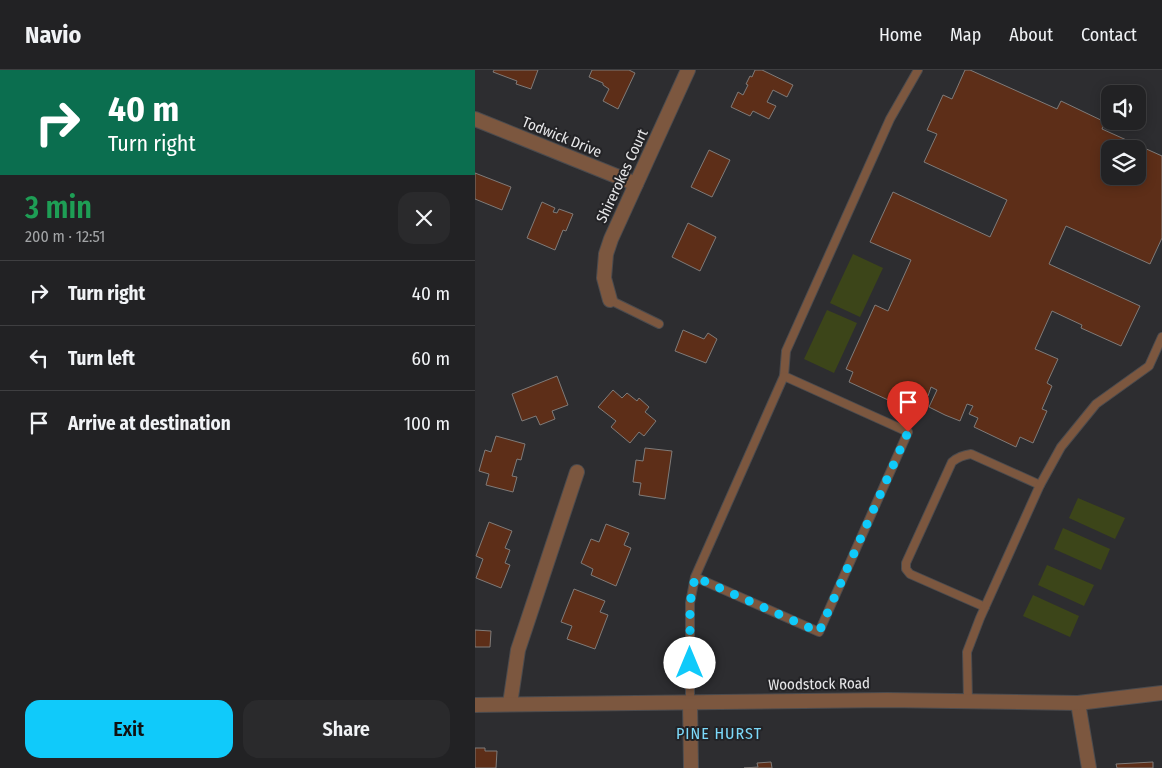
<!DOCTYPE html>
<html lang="en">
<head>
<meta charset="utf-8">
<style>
  body { margin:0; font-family:"Fira Sans Condensed",sans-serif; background:#2a2a2c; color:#f1f3f6; height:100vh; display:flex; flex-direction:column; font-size:19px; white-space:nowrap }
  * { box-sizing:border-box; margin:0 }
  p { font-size:16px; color:#a2a4a6 }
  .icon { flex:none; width:28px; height:28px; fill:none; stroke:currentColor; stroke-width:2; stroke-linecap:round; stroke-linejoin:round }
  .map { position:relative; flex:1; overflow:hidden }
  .drawer { display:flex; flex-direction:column; background:#222224; width:475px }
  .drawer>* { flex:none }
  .guide { background:#0b6e4f; color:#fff; overflow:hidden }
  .buttons { position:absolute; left:626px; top:15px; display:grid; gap:10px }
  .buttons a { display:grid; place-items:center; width:45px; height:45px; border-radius:10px; background:#222224; box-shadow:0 2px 12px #0003,0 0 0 1px #3f3f41; font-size:25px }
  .pin { position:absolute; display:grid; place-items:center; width:42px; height:42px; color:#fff; margin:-51px -21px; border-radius:50% 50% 50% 0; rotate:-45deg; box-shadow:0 0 5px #0007 }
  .pin .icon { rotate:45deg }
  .me { position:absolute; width:55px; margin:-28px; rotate:0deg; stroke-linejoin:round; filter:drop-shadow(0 0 4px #0008) }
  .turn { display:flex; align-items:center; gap:18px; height:105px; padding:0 25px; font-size:22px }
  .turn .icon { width:65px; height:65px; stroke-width:2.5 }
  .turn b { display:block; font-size:35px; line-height:42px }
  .round { display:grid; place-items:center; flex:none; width:52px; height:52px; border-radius:15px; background:#2a2a2c }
  .summary { display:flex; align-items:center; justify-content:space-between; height:85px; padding:0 25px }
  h1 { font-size:30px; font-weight:600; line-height:38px; color:#1e9e55 }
  .cta { display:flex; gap:10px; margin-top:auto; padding:10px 25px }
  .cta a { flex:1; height:58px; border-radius:15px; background:#10cafa; color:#111; font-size:20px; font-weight:600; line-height:58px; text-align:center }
  .cta a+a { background:#2a2a2c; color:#f1f3f6 }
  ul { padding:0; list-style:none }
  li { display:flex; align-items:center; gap:15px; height:65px; padding:0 25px; border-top:1px solid #3f3f41 }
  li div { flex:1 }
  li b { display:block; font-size:19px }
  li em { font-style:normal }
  header { display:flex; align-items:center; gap:30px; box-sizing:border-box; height:70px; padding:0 25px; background:#222224; border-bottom:1px solid #3f3f41 }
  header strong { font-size:24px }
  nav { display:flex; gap:28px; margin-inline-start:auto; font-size:18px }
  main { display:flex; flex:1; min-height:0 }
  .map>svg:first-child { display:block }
  .green { fill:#3c4519 }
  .building { fill:#5d2e18; stroke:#7f7b79; fill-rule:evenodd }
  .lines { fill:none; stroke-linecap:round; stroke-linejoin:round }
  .service-casing { stroke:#4b4b4e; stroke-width:10 }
  .minor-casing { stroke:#4b4b4e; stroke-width:16 }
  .tertiary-casing { stroke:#4b4b4e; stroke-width:16 }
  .service { stroke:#7c573f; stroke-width:8 }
  .minor { stroke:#7c573f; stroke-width:14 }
  .tertiary { stroke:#7c573f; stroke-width:14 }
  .route { stroke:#10cafa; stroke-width:9; stroke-dasharray:0 16.2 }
  .labels { text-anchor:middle; stroke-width:4; stroke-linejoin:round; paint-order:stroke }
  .street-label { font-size:15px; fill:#e7e7e9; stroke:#232326 }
  .neighbourhood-label { font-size:16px; letter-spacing:1px; fill:#7cd9fa; stroke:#232326 }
</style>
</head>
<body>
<header>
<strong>Navio</strong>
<nav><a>Home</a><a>Map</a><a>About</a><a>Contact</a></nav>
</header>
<main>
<section class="drawer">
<div class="guide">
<div class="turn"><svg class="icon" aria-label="right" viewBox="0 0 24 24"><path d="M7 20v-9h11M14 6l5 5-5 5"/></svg><div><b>40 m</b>Turn right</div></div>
</div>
<div class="summary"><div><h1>3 min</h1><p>200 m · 12:51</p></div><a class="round"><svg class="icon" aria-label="close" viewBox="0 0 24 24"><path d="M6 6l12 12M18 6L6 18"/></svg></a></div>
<ul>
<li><svg class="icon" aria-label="right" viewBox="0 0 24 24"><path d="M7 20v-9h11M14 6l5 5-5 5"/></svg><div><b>Turn right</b></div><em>40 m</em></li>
<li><svg class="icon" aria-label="left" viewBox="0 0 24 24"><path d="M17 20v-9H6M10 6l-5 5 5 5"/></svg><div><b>Turn left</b></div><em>60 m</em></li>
<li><svg class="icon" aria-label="arrive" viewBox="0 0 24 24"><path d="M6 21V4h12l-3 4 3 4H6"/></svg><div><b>Arrive at destination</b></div><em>100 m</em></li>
</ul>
<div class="cta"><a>Exit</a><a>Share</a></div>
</section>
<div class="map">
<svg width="687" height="698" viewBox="0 0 687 698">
  <rect width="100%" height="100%" fill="#2d2d30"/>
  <g class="green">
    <path d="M378 184 408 198 385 247 355 233Z"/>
    <path d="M352 240 382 253 359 303 329 289Z"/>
    <path d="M603 428 650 448 640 469 594 448Z"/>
    <path d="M588 458 635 479 626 500 579 479Z"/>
    <path d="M572 495 619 515 609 536 563 515Z"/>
    <path d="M558 525 604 546 595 567 548 546Z"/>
  </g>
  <g class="building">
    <path d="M19 0H63L56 19 41 14 42 11 18 2Z"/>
    <path d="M117 0H154L160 3 143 39 128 31 134 19 128 15V13L114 7Z"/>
    <path d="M280 0H287L318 15 312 27 298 20 292 32 301 36 294 49 278 41 275 46 256 37 263 22 268 25 273 15 271 14 275 6 277 7Z"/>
    <path d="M490 0H495L582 39 586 31 630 52 627 59 687 86V168L675 194 591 156 574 194 665 236 646 276 606 258 607 255 577 241 560 279 583 289 572 313 577 316 567 339 572 341 558 373 545 367 541 377 499 357 503 348 494 344 498 336 492 334 485 351 470 345 454 337 462 320 456 317 453 326 445 322 441 331 428 325 424 335 374 312 378 302 371 299 400 235 413 241 436 190 395 172 418 122 515 167 532 130 449 92 462 64 452 60 468 25 477 29ZM635 79H662V106H635Z"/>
    <path d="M234 80 255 90 237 127 216 117Z"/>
    <path d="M0 103 36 117 27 140 0 129Z"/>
    <path d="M67 132 80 138 78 142 82 143 84 139 98 144 91 161 88 160 80 180 52 168Z"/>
    <path d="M213 153 241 167 225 201 197 187Z"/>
    <path d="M208 260 229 269 233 263 242 269 231 293 200 281Z"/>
    <path d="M82 306 93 335 77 341 80 349 65 355 61 346 47 351 37 324Z"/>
    <path d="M138 320 147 328 152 323 162 331 164 328 174 337 170 342 181 351 169 366 164 362 155 373 136 357 141 351 123 337Z"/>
    <path d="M21 366 50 374 46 390 42 389 37 406 42 407 38 422 11 415 14 404 4 401 10 380 16 382Z"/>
    <path d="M170 378 197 381 190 429 164 425 166 413 158 412 161 390 168 391Z"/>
    <path d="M14 452 37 461 30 478 35 480 30 493 35 495 26 518 1 508 8 489 1 486Z"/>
    <path d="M131 454 154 463 149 475 156 478 141 516 116 505 118 499 106 493 116 469 124 472Z"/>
    <path d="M99 519 130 531 125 542 133 545 120 579 92 569 97 556 86 552Z"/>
    <path d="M0 560 16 561 15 577H0Z"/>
    <path d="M0 678H10V681H22L21 698H0Z"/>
    <path d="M296 692 297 698H269L283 697 282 693Z"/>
    <path d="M678 692V698H642L641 694Z"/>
  </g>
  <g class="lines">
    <g class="service-casing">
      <g id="service">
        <path d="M135 230 184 254"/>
        <path d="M309 306 311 281 415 49 443 0"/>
        <path d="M510 537 435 504 431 499V493L477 392C483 387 488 385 496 384L565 415"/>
        <path d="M493 631 492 582 505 548 565 415 586 377 621 334 674 296 687 267"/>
        <path d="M215 632V533L220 507 309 306 433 362 344 562 220 507"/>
      </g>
    </g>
    <g class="minor-casing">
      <g id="minor">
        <path d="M0 49 161 114"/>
        <path d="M135 230 129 208 131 184 136 169 213 0"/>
        <path d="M215 632 216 698"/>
        <path d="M603 633 614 698"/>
        <path d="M35 634 43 580 102 402"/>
      </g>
    </g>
    <g class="tertiary-casing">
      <path id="tertiary" d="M0 635 412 630 603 633 687 623"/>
    </g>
    <use href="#service" class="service"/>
    <use href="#minor" class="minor"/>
    <use href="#tertiary" class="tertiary"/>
  </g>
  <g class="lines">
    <path class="route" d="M215 593V533L220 507 344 562 433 362"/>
  </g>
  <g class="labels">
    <g class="street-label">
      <text transform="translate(87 67) rotate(22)" y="5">Todwick Drive</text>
      <text transform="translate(147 106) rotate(-65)" y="5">Shirerokes Court</text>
      <text transform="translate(344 614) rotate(-1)" y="5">Woodstock Road</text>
    </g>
    <g class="neighbourhood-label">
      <text x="244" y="669">PINE HURST</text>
    </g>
  </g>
</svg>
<div class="buttons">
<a><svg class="icon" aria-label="sound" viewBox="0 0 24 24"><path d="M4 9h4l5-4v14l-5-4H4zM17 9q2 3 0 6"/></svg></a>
<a><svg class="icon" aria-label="layers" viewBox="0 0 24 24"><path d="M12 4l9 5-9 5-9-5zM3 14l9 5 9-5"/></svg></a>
</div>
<div class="pin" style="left:433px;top:362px;background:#d93025"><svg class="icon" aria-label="arrive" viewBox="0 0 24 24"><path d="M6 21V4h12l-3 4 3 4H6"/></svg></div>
<svg class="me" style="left:215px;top:593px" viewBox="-20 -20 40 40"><circle r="19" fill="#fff"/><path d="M0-13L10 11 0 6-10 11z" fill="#10cafa"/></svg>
</div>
</main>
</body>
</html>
